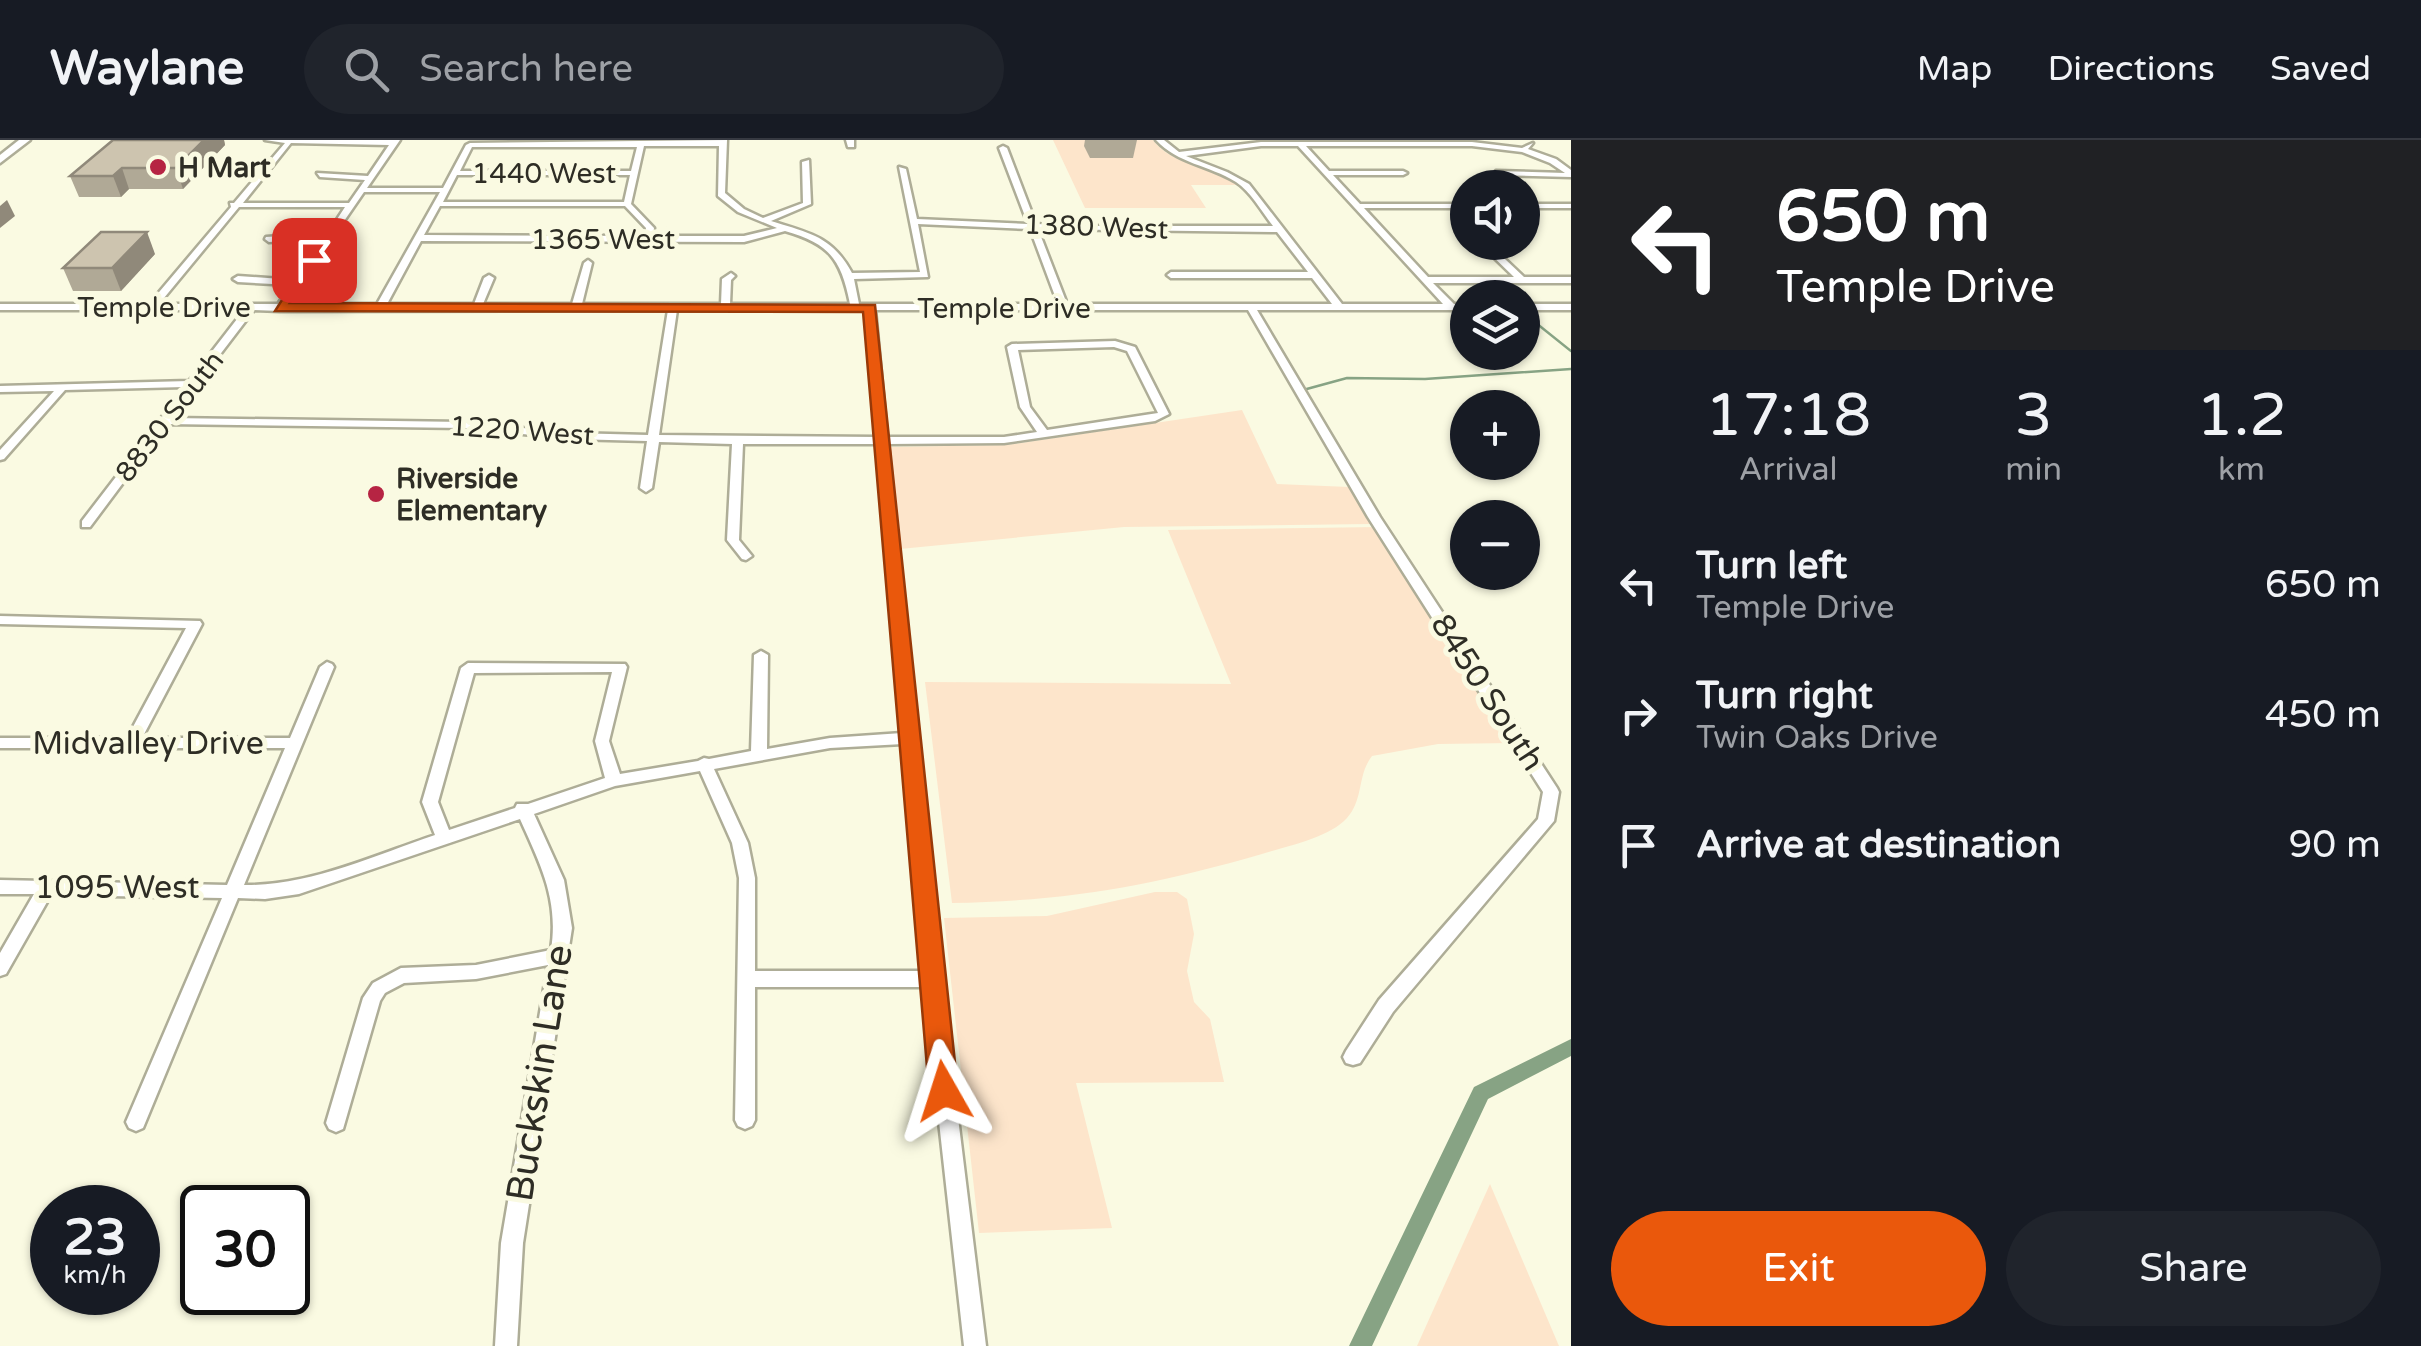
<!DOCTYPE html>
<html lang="en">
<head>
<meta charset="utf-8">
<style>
  body { margin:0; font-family:"Varela Round",sans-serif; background:#20242c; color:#f1f3f6; height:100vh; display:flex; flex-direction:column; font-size:38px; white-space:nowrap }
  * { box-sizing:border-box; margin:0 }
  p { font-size:32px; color:#9ea1a6 }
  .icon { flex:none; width:55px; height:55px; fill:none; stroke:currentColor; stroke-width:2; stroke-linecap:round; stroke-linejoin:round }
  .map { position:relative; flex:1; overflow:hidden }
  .side { display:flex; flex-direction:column; background:#171b24; width:850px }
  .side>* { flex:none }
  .guide { background:#202124; color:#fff; overflow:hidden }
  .controls { position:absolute; left:1450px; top:30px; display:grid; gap:20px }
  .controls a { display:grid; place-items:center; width:90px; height:90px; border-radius:50%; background:#171b24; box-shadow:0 2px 8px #0004; font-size:50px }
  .speed { position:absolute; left:30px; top:1045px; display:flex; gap:20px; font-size:50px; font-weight:700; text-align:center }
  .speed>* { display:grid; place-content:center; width:130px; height:130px; border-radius:50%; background:#171b24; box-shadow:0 2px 8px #0004; line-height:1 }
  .speed small { font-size:25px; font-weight:400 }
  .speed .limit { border:5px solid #111; border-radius:15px; background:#fff; color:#111 }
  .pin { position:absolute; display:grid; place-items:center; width:85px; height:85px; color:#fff; margin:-42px; border-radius:20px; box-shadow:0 5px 15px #0006 }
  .me { position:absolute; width:110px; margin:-55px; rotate:354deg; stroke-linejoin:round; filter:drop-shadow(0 0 8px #0008) }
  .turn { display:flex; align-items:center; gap:35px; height:210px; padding:0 40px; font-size:45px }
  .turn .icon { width:130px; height:130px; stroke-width:2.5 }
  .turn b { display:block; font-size:70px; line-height:85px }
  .eta { display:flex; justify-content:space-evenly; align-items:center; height:170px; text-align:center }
  .eta b { font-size:60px; font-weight:600; line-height:70px }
  .action { display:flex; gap:20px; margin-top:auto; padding:20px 40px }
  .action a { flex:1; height:115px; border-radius:60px; background:#ea580c; color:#fff; font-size:40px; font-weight:600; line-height:115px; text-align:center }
  .action a+a { background:#20242c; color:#f1f3f6 }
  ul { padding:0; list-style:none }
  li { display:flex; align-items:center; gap:30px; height:130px; padding:0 40px }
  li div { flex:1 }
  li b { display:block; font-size:38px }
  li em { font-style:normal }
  header { display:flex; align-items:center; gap:60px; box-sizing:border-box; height:140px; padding:0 50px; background:#171b24; border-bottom:2px solid #363941 }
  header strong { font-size:48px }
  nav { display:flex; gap:55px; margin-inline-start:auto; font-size:35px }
  .search { width:700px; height:90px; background:#20242c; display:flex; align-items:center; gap:25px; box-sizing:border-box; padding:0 35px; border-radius:55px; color:#9ea1a6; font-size:38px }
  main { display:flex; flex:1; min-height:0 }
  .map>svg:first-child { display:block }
  .green { fill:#fde5cb }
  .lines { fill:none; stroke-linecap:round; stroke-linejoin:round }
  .stream { stroke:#87a384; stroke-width:2.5 }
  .canal { fill:#87a384; fill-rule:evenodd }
  .minor-casing { stroke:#aead97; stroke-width:5 }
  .major-casing { stroke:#aead97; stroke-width:5 }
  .minor { fill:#fff; fill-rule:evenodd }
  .major { fill:#fff; fill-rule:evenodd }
  .wall { fill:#b0a996 }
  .shaded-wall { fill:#90897a }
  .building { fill:#cdc4af; stroke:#90897a; stroke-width:2.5 }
  .route { fill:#ea580c; stroke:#983908; stroke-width:2.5 }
  .poi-dot { fill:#b62443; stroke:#fafae2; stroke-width:4 }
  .labels { text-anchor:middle; stroke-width:10; stroke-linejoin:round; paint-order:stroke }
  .far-poi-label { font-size:28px; font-weight:bold; fill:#2e2d25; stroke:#fafae2; text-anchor:start }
  .far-street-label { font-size:28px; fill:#2e2d25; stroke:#fafae2 }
  .street-label { font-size:32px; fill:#2e2d25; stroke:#fafae2 }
  .near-street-label { font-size:38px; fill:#2e2d25; stroke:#fafae2 }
</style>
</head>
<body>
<header>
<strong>Waylane</strong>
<div class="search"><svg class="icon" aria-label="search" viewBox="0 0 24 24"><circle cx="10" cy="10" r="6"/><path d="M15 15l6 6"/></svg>Search here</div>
<nav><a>Map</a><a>Directions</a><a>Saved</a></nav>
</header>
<main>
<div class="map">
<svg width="1571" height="1206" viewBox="0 0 1571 1206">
  <rect width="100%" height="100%" fill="#fafae2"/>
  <g class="green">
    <path d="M1053 0H1153C1173 27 1213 24 1239 45H1191L1206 68H1085Z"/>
    <path d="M1242 270 1277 344 1349 347 1372 384 1124 387 900 409 889 307 1007 305Z"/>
    <path d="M1378 387 1513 603 1438 604 1372 616C1357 635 1364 659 1347 678 1329 698 1287 706 1262 714 1151 746 1068 761 952 763L925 542 1231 544 1168 390Z"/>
    <path d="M1155 752H1177L1187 759 1194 794 1187 831 1194 862 1210 879 1224 942 1076 943 1112 1088 979 1093 944 778 1047 776Z"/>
    <path d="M1490 1044 1559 1206H1417Z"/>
  </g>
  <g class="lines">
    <g class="stream">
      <path d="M1526 175 1571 211"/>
      <path d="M1303 250 1347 238 1425 239 1571 229"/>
    </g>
    <path class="canal" d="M1571 899V916L1488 959 1372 1206H1349L1474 947Z"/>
    <g class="minor-casing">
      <g id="minor">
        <path d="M265 0H400L367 48H443L466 5 470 3 727 0 725 53 744 69 763 78 803 63 802 22 809 20 811 64 771 81C809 93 832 96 852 133L920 132 899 27 906 29 917 79 1028 84 999 8 1003 6 1007 8 1036 84 1091 86H1273C1262 72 1251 52 1236 42 1209 25 1178 24 1156 0H1164L1179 12 1261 2H1472L1522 8 1533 3 1528 9 1556 19 1571 30V37L1493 35 1496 31 1565 33 1550 23 1522 12 1472 6H1306L1329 31H1403L1407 33 1403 35H1333L1360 64H1468V68H1364L1428 137H1514L1478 102H1487L1524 137H1571V143H1433L1454 164H1468V170H1257L1380 377 1557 648 1559 652 1554 681 1393 872 1360 923 1353 925 1346 923 1343 917 1346 911 1379 860 1538 679 1543 652 1368 377 1248 170H875L887 297H1004L1037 292 1020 267 1007 207 1012 204 1115 201 1135 207 1169 274 1155 281 1004 303 888 304 941 839 986 1206H964L924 847H755V980L752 986 745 989 738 986 735 980 739 738 732 703 700 631 615 646 534 674 564 740 572 788 523 1103 517 1206H495L501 1103 548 825 476 839 404 843 385 853 380 861 343 989 336 992 329 989 326 983 363 858 373 843 401 828 476 825 551 810C559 759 540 724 520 679L299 754 265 759 238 758 143 988 136 991 129 988 126 982 222 758 51 755 6 834 0 836V813L34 754H0V740L227 745 285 608H0V598H127L186 488 0 484V476L200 481 202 484 142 598H290L320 527 327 522 332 524 334 527 244 745C309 746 373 716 435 695L422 662 461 528 468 523 625 524 627 527 609 601 620 634 698 621 704 618 709 619 751 611 754 515 761 511 768 515 767 609 830 598 902 593 877 304H743L739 400 752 416 746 420 742 419 727 400 732 304 659 302 652 348 646 352 640 348 647 301 571 299 464 288 167 284 90 387H82V381L185 247 65 250 4 319 0 320V310L54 251 0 252V246L189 241 244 170H0V164H149L231 67 230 63H234L285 3ZM291 3 389 5 368 36 317 33 320 37 365 40 349 63H243ZM644 6H719L718 56 738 72 777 88 744 96H653L654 88 631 64ZM1261 6H1298L1443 164H1342L1249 44 1227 32 1186 16ZM472 7H637L631 31H460ZM457 35H630L624 62H443ZM364 52H440L377 164H287ZM440 66H625L646 88 645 96 424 95ZM239 67H345L328 93 266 97 265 99 269 102 324 98 295 140 238 136 233 139 238 142 291 145 278 164H159ZM918 84 1030 89 1058 164H859L854 139 928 137ZM1038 89 1277 92 1308 132H1171L1167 135 1171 138H1312L1332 164H1067ZM785 91C830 104 841 119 850 164H730L731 140 735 136 731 133 722 139 721 164H582L592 123 588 120 584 123 572 164H483L494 138 489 135 484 138 474 164H387L421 101 744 102ZM254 170 280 171 668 170 648 295 571 293 464 282 172 278 196 247 199 246V242ZM677 170H865L876 297 659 295ZM1114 207 1127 211 1158 273 1047 290 1030 267 1018 210ZM612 532 595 601 605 638 528 664H517L515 668 449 690 438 662 474 533ZM903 604 922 831H755V738L748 703 714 629 830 608Z"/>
        <path d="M846 0H854V7H848Z"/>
        <rect x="1522" y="64" width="49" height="4"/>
        <rect x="1522" y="164" width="49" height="6"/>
      </g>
    </g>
    <g class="major-casing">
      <path id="major" d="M19 0H30L0 23V15Z"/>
    </g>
    <use href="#minor" class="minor"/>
    <use href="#major" class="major"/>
  </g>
  <g class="wall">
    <path d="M113 0H224L225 5 183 49H129L121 57H79L70 36Z"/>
    <path d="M1085 0H1137L1133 18H1090L1084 6Z"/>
    <path d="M155 114 121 151H73L63 128Z"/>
  </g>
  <g class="shaded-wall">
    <path d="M204 0H224L225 5 183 49 176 28Z"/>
    <path d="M122 28 129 49 121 57 113 36Z"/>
    <path d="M7 60 15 76 0 88V66Z"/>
    <path d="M147 92 155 114 121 151 112 128Z"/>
  </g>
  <g class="building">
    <path d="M113 0H204L176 28H122L113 36H70Z"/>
    <path d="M101 92H147L112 128H63Z"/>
  </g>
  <path class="route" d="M309 117 320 120 290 163 875 165 958 951 954 960 944 964 933 960 929 951 863 172 275 171Z"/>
  <g class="poi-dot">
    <circle cx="158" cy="27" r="10"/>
    <circle cx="376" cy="354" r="10"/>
  </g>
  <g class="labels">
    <g class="far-poi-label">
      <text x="178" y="37">H Mart</text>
      <text x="396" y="348">Riverside<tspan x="396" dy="32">Elementary</tspan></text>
    </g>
    <g class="far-street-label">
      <text x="544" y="43">1440 West</text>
      <text transform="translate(1096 86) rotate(2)" y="10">1380 West</text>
      <text x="603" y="109">1365 West</text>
      <text x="164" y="177">Temple Drive</text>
      <text x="1004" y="178">Temple Drive</text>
      <text transform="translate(169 276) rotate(-52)" y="10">8830 South</text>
      <text transform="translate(522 290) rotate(4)" y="10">1220 West</text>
    </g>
    <g class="street-label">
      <text transform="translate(1488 552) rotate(57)" y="11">8450 South</text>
      <text x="148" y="614">Midvalley Drive</text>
      <text x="117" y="758">1095 West</text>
    </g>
    <g class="near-street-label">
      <text transform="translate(539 933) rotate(-81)" y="13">Buckskin Lane</text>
    </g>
  </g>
</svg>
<div class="controls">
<a><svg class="icon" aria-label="sound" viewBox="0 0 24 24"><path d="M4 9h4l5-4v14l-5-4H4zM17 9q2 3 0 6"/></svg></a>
<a><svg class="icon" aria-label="layers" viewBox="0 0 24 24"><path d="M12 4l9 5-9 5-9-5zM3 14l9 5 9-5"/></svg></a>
<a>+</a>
<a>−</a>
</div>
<div class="speed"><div>23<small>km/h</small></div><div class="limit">30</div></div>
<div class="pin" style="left:314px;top:120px;background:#d93025"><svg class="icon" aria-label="arrive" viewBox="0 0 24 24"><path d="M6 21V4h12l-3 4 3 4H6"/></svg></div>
<svg class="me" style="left:944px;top:951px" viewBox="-20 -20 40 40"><path d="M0-17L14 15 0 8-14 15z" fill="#ea580c" stroke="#fff" stroke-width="4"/></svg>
</div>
<section class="side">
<div class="guide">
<div class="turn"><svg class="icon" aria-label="left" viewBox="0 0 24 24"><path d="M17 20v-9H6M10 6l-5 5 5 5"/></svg><div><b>650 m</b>Temple Drive</div></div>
</div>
<div class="eta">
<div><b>17:18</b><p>Arrival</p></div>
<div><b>3</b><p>min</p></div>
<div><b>1.2</b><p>km</p></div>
</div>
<ul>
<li><svg class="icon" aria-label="left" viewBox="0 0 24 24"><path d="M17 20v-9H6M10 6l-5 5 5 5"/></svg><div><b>Turn left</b><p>Temple Drive</p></div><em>650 m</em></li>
<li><svg class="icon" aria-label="right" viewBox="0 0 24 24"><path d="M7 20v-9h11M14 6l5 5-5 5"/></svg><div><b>Turn right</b><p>Twin Oaks Drive</p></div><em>450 m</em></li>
<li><svg class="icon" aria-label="arrive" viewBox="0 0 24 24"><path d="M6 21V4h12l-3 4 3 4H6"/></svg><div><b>Arrive at destination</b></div><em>90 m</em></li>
</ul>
<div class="action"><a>Exit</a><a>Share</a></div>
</section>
</main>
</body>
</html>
